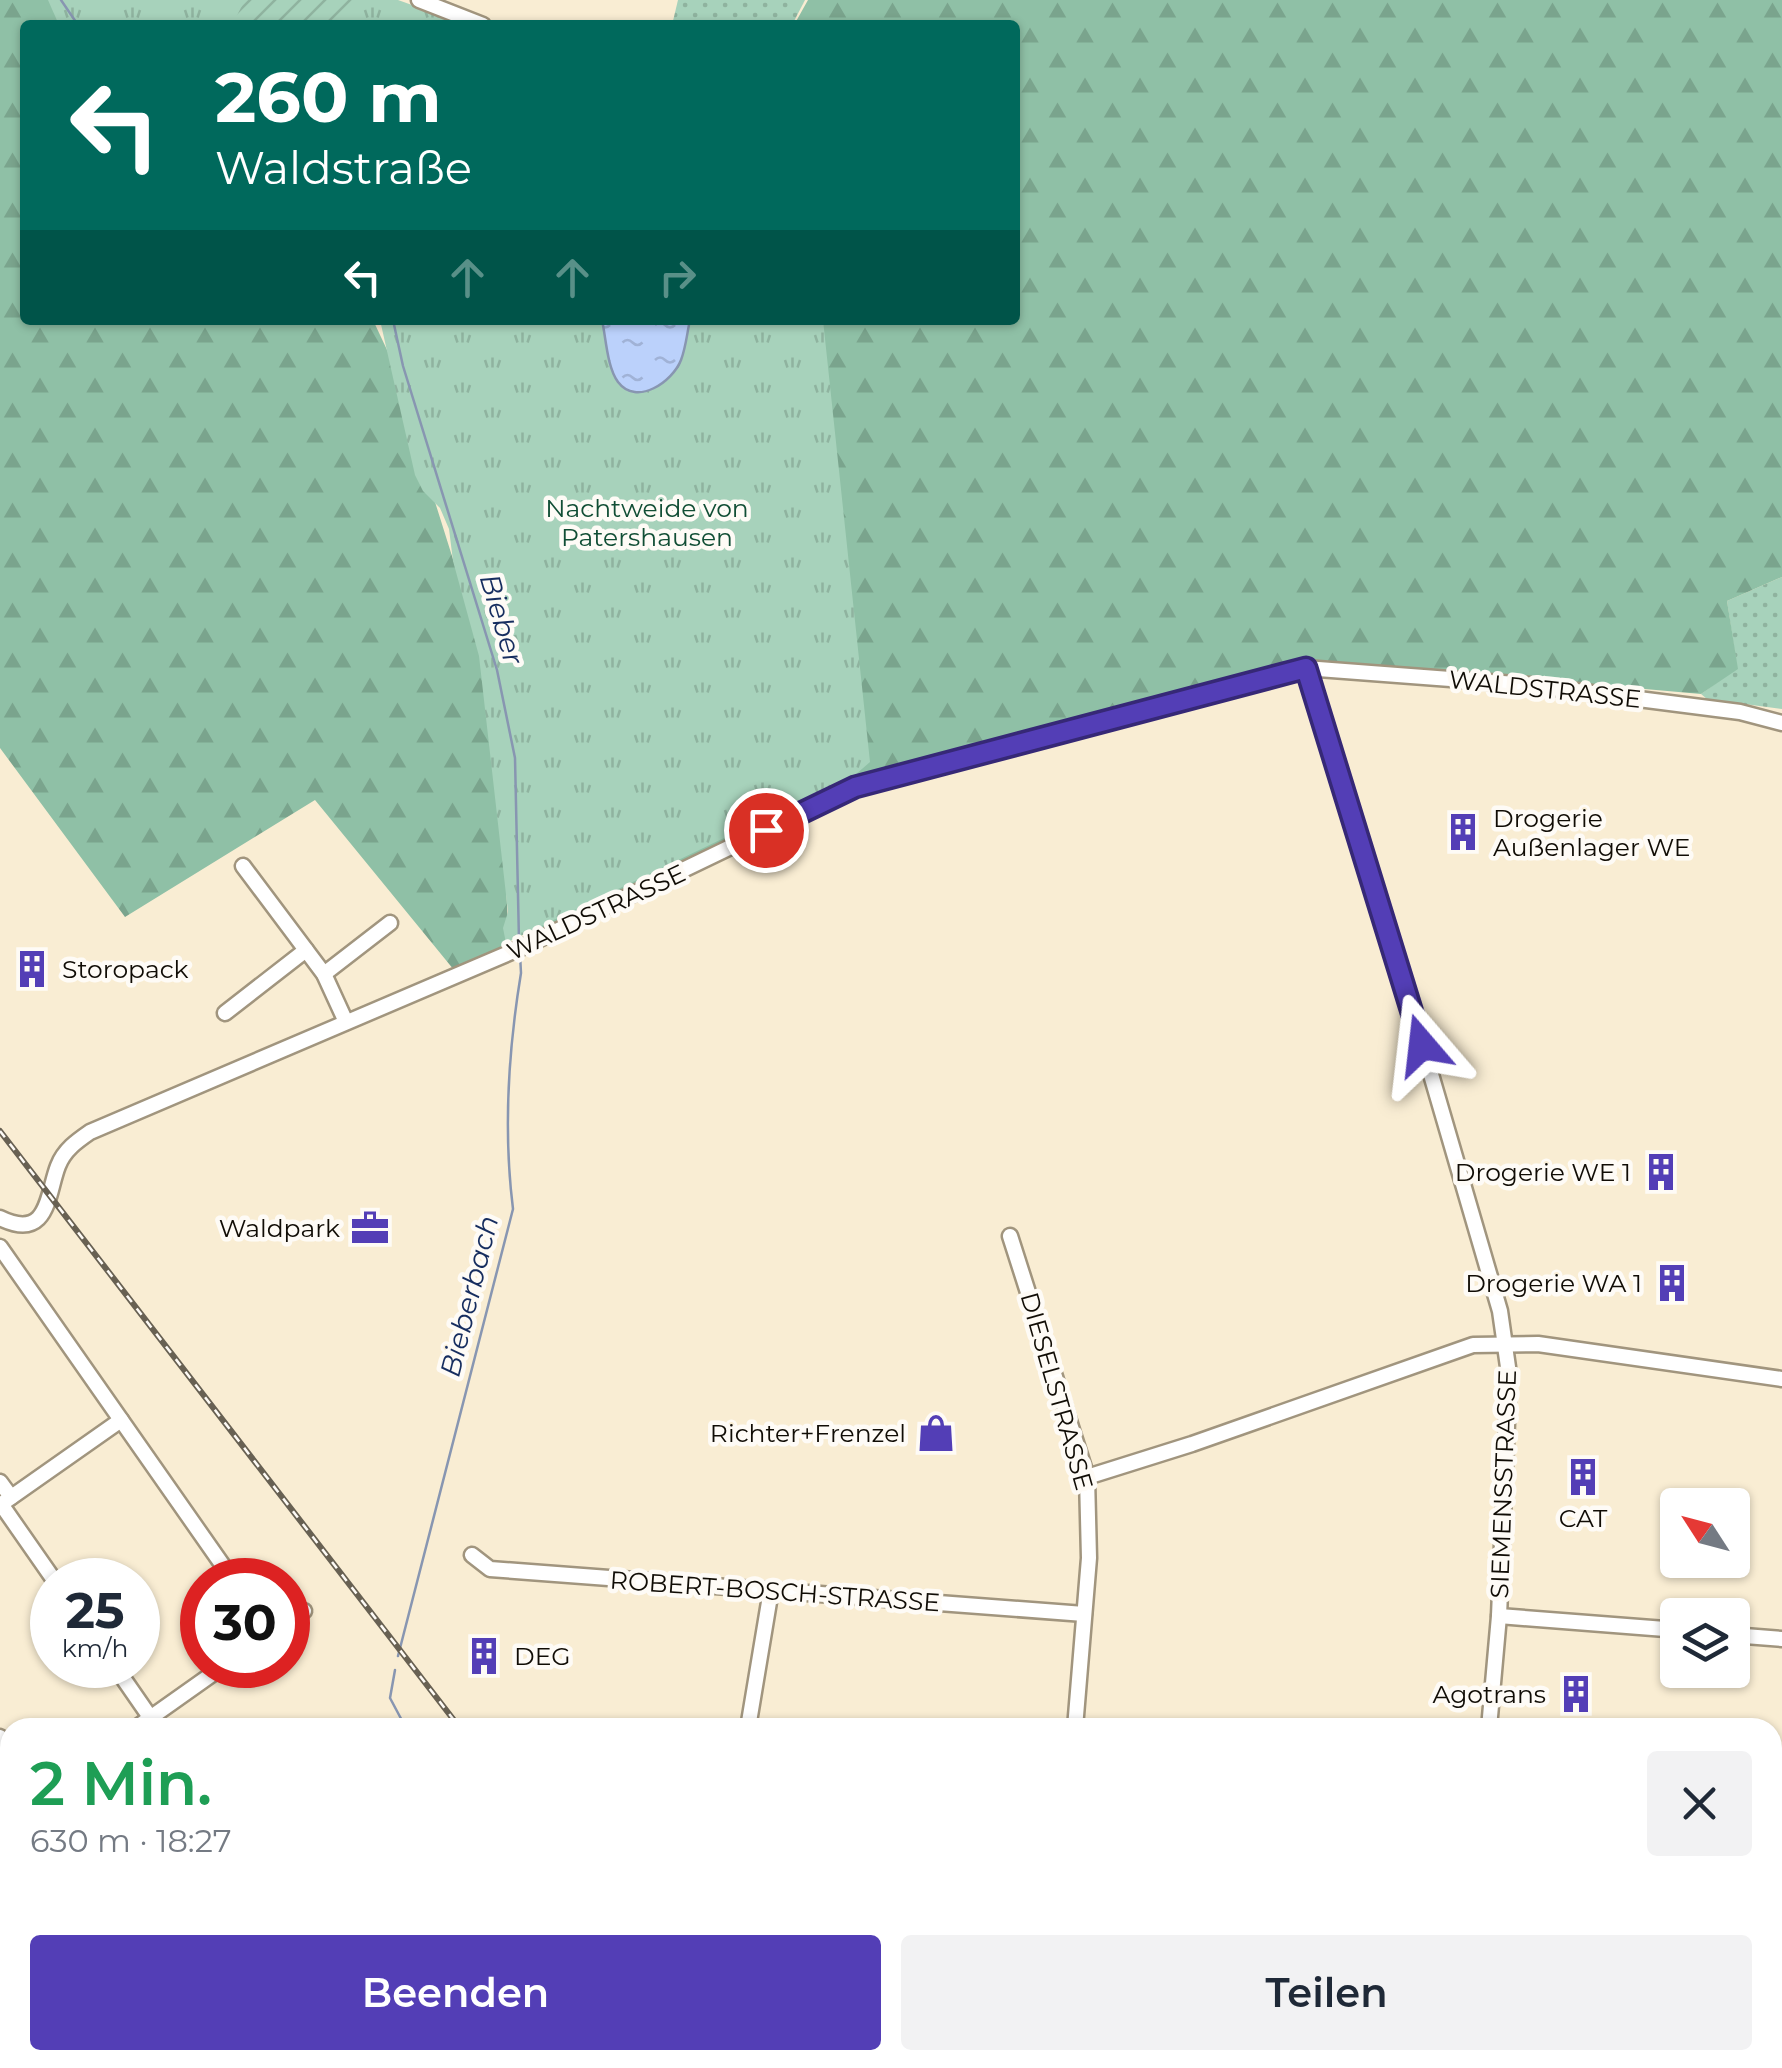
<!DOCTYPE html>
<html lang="de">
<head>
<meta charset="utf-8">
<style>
  body { margin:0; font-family:Montserrat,sans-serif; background:#f2f2f3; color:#1f2937; height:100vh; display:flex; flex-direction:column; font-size:38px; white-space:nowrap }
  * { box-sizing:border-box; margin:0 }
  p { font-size:32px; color:#747a83 }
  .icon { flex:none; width:55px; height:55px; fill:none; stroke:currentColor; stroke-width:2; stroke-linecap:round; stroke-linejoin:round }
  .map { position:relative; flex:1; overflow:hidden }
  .side { position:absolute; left:0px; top:1718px; width:1782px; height:352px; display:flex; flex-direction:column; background:#fff; border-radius:30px 30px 0 0; box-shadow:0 2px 8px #0004 }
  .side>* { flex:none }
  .top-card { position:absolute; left:20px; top:20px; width:1000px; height:305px; border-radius:10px; box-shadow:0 2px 8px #0004; background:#00695c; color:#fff; overflow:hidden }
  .needle { width:65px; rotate:306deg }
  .controls { position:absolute; left:1660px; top:1488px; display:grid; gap:20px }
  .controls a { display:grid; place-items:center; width:90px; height:90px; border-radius:10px; background:#fff; box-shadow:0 2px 8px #0004; font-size:50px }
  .speed { position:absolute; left:30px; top:1558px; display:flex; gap:20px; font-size:50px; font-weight:700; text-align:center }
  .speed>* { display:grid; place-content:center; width:130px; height:130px; border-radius:50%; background:#fff; box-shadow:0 2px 8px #0004; line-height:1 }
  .speed small { font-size:25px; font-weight:400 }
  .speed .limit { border:15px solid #d22; background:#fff; color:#111 }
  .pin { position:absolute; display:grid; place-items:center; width:85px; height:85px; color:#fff; margin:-42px; border:5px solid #fff; border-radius:50%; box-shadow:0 2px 10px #0007 }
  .me { position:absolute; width:110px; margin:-55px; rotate:343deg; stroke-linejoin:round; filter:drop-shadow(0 0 8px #0008) }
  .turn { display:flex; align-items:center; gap:35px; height:210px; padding:0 30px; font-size:45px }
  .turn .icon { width:130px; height:130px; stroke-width:2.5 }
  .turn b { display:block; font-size:70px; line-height:85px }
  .lanes { display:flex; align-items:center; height:95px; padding:0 30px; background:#0003; justify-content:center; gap:50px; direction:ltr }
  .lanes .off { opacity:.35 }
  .round { display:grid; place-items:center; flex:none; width:105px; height:105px; border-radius:10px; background:#f2f2f3 }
  .summary { display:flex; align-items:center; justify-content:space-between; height:170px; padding:0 30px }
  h1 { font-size:60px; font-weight:600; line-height:75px; color:#1e9e55 }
  .primary-button { display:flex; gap:20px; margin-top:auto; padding:20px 30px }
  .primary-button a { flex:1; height:115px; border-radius:10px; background:#533eb6; color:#fff; font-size:40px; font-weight:600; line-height:115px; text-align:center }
  .primary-button a+a { background:#f2f2f3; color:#1f2937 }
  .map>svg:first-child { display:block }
  .grass { fill:url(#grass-dots) }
  .forest { fill:url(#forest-firs) }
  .park { fill:url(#park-tufts) }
  .garden { fill:url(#garden-furrows) }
  .water { fill:url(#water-ripples); stroke:#8896b1; stroke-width:2.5 }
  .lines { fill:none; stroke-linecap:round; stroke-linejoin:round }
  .stream { stroke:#8896b1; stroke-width:2.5 }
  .minor-casing { stroke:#a1957e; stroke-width:19 }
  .minor { stroke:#fff; stroke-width:14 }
  .rail-casing { stroke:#686153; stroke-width:6 }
  .rail { stroke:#fefbf6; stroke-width:2.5; stroke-dasharray:8; stroke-linecap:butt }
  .route-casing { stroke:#362876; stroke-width:25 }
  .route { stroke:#533eb6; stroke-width:18 }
  .labels { text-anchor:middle; stroke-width:9; stroke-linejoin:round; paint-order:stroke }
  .park-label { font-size:25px; fill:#114e35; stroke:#fefbf6 }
  .street-label { font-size:25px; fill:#100c05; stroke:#fefbf6 }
  .poi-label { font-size:25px; fill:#100c05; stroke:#fefbf6; text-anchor:end }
  .water-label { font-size:28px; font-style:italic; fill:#162d5f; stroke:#fefbf6 }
</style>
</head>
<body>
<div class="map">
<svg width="1782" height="2068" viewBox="0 0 1782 2068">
  <defs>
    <pattern id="grass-dots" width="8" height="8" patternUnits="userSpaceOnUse" patternTransform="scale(2.5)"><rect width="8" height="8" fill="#a7d2bb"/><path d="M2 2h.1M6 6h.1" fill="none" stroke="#8fb39f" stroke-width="1.8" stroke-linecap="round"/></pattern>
    <pattern id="forest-firs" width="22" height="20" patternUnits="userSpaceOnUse" patternTransform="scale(2.5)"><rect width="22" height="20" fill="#8fc0a6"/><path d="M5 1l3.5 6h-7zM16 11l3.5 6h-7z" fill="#7aa48d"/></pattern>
    <pattern id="park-tufts" width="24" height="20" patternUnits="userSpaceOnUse" patternTransform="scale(2.5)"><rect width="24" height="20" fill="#a7d2bb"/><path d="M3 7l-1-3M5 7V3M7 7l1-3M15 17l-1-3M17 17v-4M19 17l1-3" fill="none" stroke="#8fb39f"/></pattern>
    <pattern id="garden-furrows" width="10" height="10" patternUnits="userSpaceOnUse" patternTransform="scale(2.5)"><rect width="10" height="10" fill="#a7d2bb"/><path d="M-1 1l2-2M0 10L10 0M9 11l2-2" fill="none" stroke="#8fb39f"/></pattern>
    <pattern id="water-ripples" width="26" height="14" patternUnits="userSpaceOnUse" patternTransform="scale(2.5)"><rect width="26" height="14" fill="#bbd1fb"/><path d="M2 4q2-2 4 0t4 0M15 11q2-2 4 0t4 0" fill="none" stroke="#a0b2d6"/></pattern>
  </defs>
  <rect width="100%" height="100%" fill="#f9edd3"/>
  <g class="grass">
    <path d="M678 0H805L792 25H672Z"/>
    <path d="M1782 577V709L1707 699 1701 694 1737 668 1727 601Z"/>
  </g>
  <g class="forest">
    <path d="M0 0H57L67 25H25V320H373L388 352 489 674 500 761 509 946 454 970 315 800 125 917 0 748Z"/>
    <path d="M808 0H1782V577L1727 601 1738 669 1701 694 1318 660 862 777 526 938 519 756 413 320H1015V25H794Z"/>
  </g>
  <g class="park">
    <path d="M48 0H398L468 25H59Z"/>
    <path d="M380 320H823L870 762 855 775 506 943 503 928 508 912 479 656 453 561 449 529 440 508 423 491 415 475Z"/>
  </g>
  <path class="garden" d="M245 0H362L347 25H232Z"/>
  <path class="water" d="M602 320H690C687 333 686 347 681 360 673 381 637 407 618 382 607 367 606 338 602 320Z"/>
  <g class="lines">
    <g class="stream">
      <path d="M61 0 78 25"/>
      <path d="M393 320 403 366 497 670 515 758 519 941"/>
      <path d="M398 1656 513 1209C503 1129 508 1052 521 973L520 954"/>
      <path d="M395 1670 390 1698 406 1728"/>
    </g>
    <g class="minor-casing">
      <g id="minor">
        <path d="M419 0 483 25"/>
        <path d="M1305 668 1422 1045"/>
        <path d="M243 866 324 974 346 1022"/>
        <path d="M324 974 390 923"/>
        <path d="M225 1013 306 950"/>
        <path d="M1430 1071 1500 1311 1509 1374 1499 1616 1489 1728"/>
        <path d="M0 1218C49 1242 47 1194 58 1166 64 1150 77 1141 90 1132L523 947 855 787 1305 668 1529 685 1740 712 1782 723"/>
        <path d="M1010 1236 1087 1477 1089 1558 1075 1728"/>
        <path d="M0 1247 233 1580"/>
        <path d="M1087 1477 1192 1444 1473 1345 1538 1344 1782 1379"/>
        <path d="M0 1482 11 1497"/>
        <path d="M1 1504 54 1580"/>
        <path d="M0 1505 121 1420"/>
        <path d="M472 1555 490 1569 1084 1614"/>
        <path d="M1499 1616 1678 1630"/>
        <path d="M288 1622 304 1611"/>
        <path d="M1732 1635 1782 1639"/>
        <path d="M114 1665 150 1717"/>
        <path d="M136 1728 225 1665"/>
        <path d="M748 1728 771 1590"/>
        <path d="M0 1737 10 1752"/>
        <path d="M0 1823 10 1816"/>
        <path d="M0 1896 10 1898"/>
        <path d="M0 1982 10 1984"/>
        <path d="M352 2060 354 2068"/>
        <path d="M1065 2060 1133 2068"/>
        <path d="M78 2068 82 2060"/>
        <path d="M387 2068 421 2060"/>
        <path d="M1044 2068 1047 2060"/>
        <path d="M1460 2068 1461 2060"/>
      </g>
    </g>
    <use href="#minor" class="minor"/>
    <g class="rail-casing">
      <g id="rail">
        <path d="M0 1131 460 1728"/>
        <path d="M698 2060 704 2068"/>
      </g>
    </g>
    <use href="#rail" class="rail"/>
  </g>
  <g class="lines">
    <g class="route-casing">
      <path id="route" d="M766 830 855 787 1306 668 1422 1045"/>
    </g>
    <use href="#route" class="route"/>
  </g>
  <defs>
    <g id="building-bare" transform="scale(3)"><path d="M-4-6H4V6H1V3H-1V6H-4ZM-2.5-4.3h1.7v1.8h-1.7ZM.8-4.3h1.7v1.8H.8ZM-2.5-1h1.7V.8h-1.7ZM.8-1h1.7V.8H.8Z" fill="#533eb6" stroke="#fefbf6" stroke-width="2.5" paint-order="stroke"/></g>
    <g id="office-bare" transform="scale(3)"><path d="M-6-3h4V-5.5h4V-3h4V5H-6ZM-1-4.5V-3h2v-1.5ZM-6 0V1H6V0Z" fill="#533eb6" stroke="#fefbf6" stroke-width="2.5" paint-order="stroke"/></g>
    <g id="shop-bare" transform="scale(3)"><path d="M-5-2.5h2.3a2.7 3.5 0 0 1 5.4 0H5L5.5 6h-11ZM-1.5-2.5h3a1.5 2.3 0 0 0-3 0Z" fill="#533eb6" stroke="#fefbf6" stroke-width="2.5" paint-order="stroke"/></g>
  </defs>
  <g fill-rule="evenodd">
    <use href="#building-bare" x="1463" y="832"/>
    <use href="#building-bare" x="32" y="969"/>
    <use href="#building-bare" x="1661" y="1172"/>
    <use href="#office-bare" x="370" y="1228"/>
    <use href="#building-bare" x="1672" y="1283"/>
    <use href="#shop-bare" x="936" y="1433"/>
    <use href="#building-bare" x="1583" y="1477"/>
    <use href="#building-bare" x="484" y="1656"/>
    <use href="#building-bare" x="1576" y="1694"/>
  </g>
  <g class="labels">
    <g class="park-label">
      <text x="647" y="517">Nachtweide von<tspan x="647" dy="29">Patershausen</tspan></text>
    </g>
    <g class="street-label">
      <text transform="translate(1545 689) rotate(6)" y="9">WALDSTRASSE</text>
      <text transform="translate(596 912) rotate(-25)" y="9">WALDSTRASSE</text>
      <text transform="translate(1057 1391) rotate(74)" y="9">DIESELSTRASSE</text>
      <text transform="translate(1503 1484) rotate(-88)" y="9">SIEMENSSTRASSE</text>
      <text transform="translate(775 1591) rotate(4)" y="9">ROBERT-BOSCH-STRASSE</text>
    </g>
    <g class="poi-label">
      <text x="1493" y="827" text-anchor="start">Drogerie<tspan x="1493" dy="29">Außenlager WE</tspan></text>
      <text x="62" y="978" text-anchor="start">Storopack</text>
      <text x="1631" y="1181">Drogerie WE 1</text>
      <text x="340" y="1237">Waldpark</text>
      <text x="1642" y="1292">Drogerie WA 1</text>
      <text x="906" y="1442">Richter+Frenzel</text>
      <text x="1583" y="1527" text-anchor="middle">CAT</text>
      <text x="514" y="1665" text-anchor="start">DEG</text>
      <text x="1546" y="1703">Agotrans</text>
    </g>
    <g class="water-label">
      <text transform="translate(502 619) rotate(74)" y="10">Bieber</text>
      <text transform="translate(469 1296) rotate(-76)" y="10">Bieberbach</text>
    </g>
  </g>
</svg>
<div class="controls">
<a><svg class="needle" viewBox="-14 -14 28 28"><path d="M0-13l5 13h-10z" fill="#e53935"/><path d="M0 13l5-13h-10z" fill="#747a83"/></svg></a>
<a><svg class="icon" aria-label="layers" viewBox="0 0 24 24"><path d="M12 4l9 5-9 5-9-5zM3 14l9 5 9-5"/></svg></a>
</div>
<div class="speed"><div>25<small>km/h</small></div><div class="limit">30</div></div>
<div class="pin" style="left:766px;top:830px;background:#d93025"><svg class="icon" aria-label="arrive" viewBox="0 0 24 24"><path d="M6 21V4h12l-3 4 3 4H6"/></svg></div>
<svg class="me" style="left:1422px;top:1045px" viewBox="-20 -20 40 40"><path d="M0-17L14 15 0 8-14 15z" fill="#533eb6" stroke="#fff" stroke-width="4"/></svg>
<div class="top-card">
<div class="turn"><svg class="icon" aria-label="left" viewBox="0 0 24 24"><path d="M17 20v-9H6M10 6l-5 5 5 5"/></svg><div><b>260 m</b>Waldstraße</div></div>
<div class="lanes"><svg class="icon" aria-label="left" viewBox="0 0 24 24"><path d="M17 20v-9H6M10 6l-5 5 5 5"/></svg><svg class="icon off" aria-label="ahead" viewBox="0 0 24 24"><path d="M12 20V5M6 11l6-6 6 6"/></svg><svg class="icon off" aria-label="ahead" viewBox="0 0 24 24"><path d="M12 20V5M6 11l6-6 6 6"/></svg><svg class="icon off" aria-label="right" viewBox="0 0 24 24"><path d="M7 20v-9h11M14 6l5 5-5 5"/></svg></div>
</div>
<section class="side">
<div class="summary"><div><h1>2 Min.</h1><p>630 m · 18:27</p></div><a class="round"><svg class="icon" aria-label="close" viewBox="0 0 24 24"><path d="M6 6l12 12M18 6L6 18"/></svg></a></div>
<div class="primary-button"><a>Beenden</a><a>Teilen</a></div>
</section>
</div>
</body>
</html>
